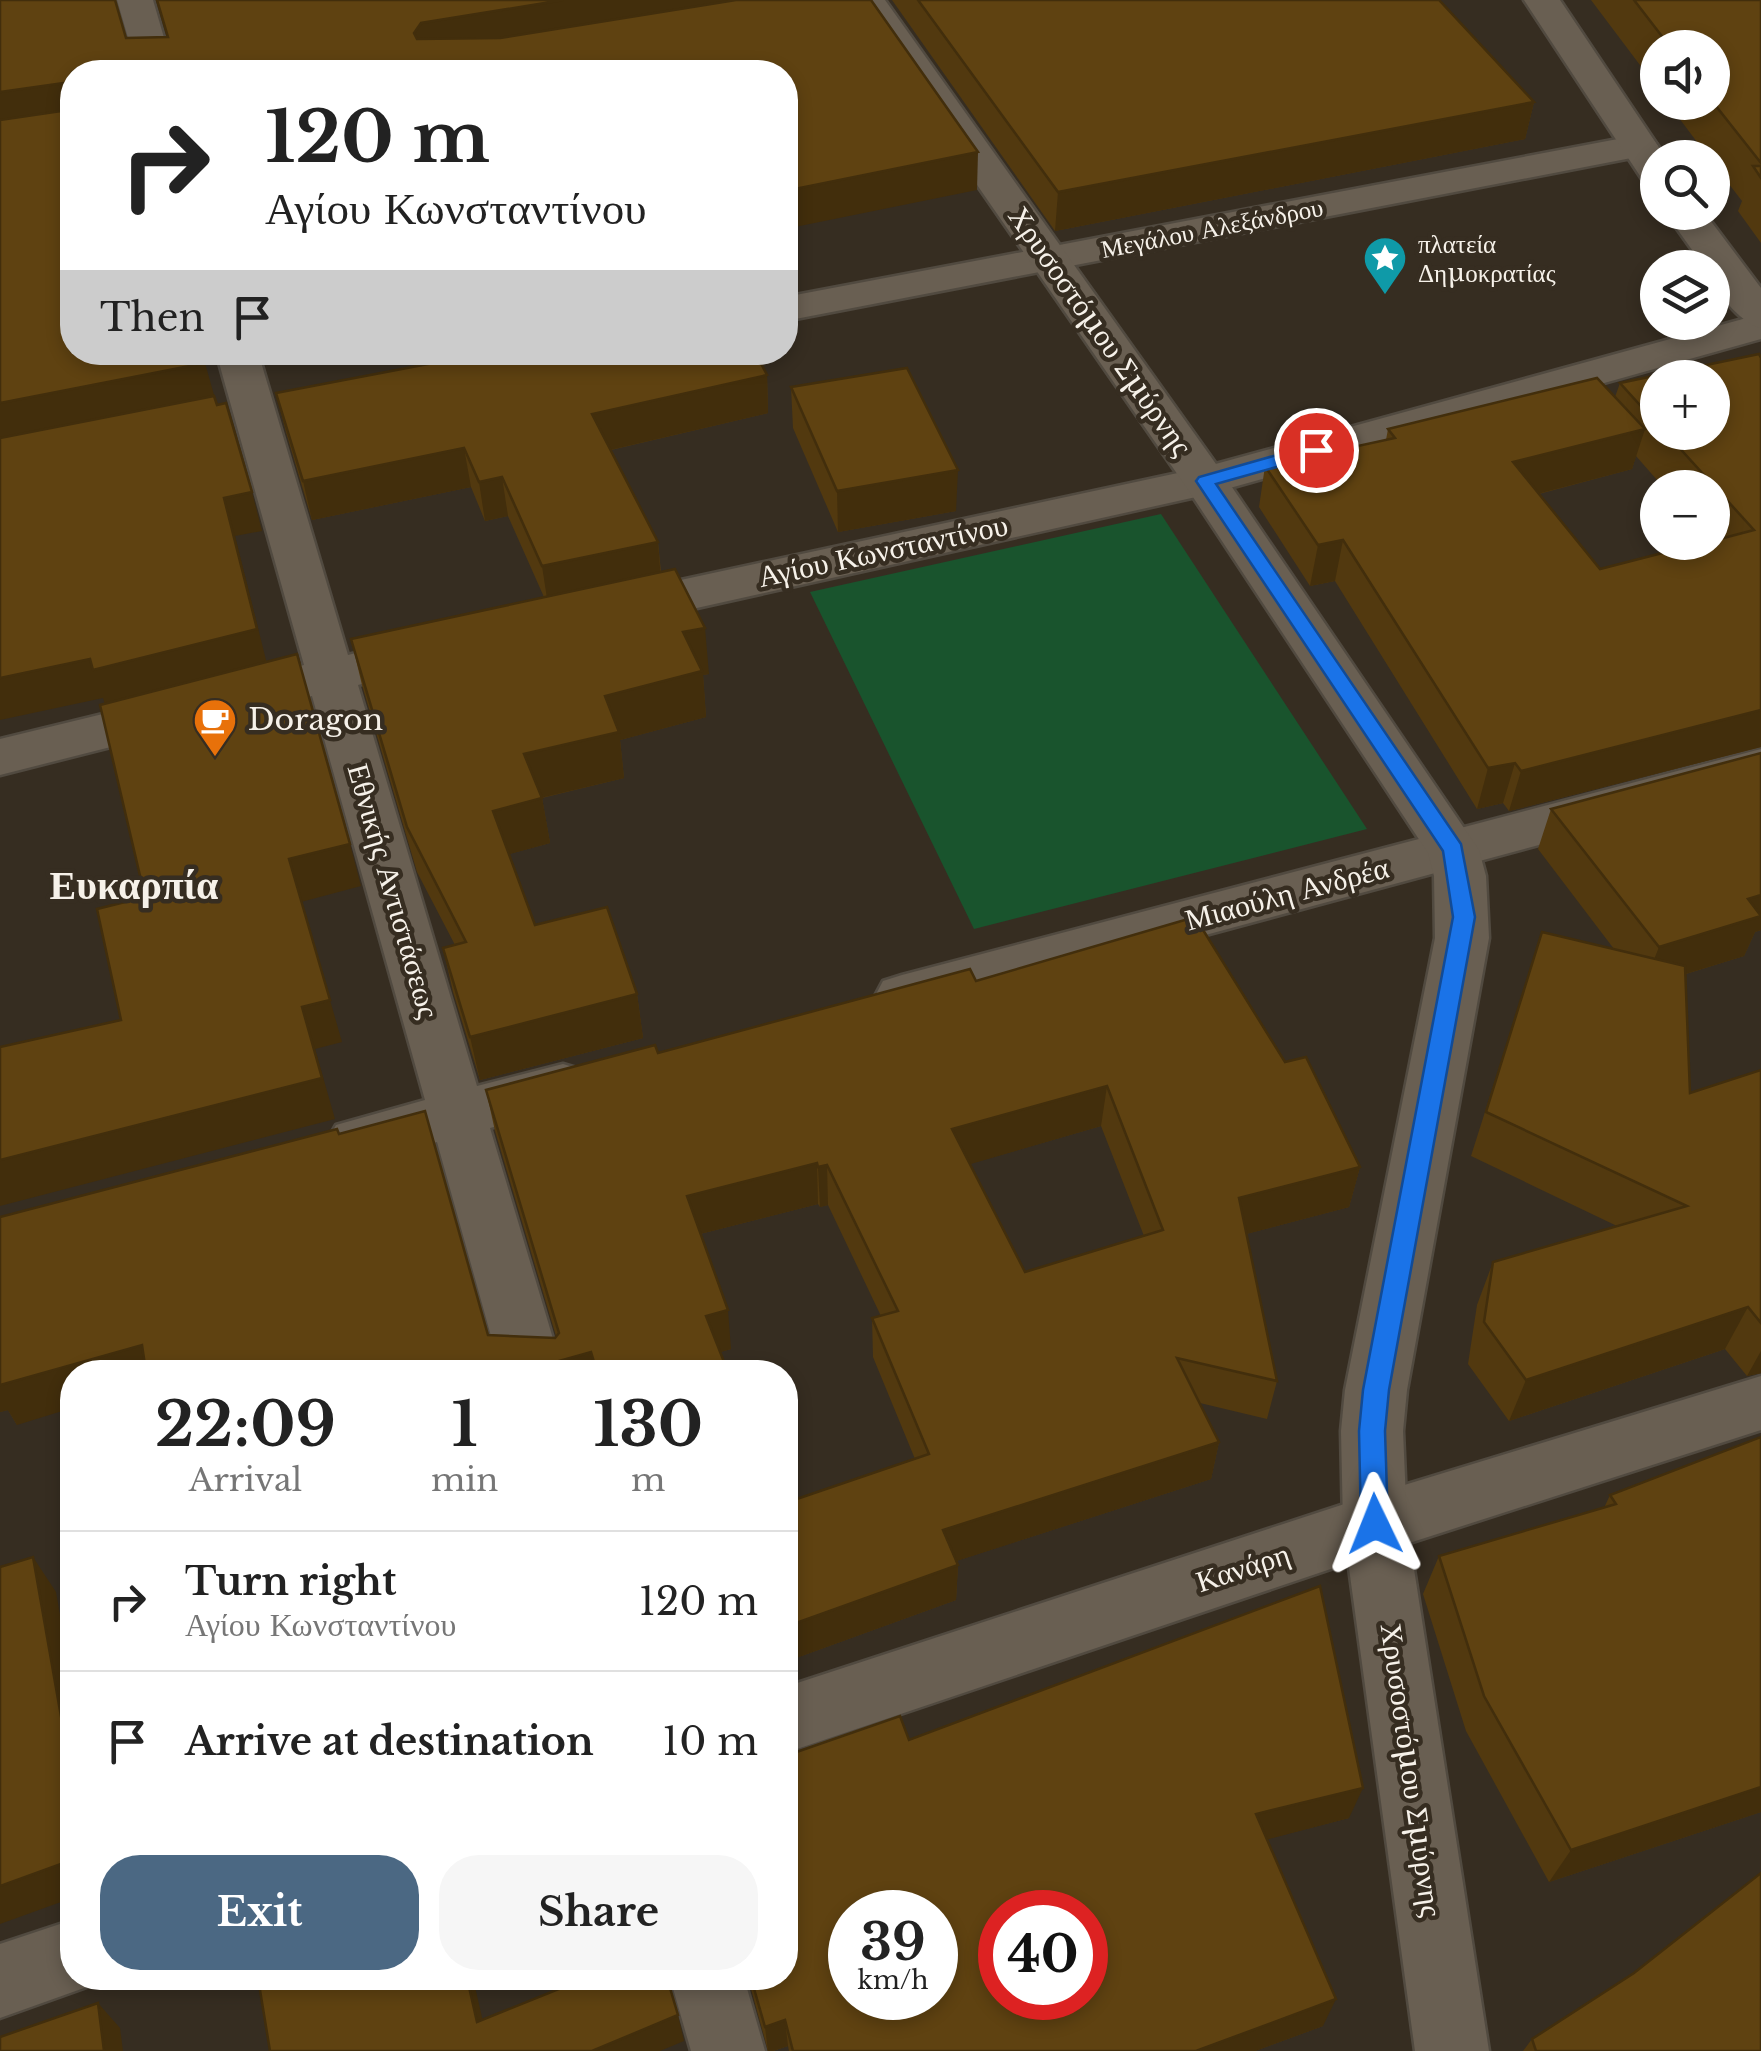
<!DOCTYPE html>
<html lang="en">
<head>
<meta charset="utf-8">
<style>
  body { margin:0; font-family:"Libre Baskerville",serif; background:#f6f6f6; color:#222; height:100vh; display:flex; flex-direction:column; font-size:38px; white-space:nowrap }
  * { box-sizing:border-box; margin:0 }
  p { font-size:32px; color:#767676 }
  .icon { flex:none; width:55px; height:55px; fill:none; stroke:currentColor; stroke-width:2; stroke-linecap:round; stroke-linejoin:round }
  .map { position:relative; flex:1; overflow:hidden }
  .side { position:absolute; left:60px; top:1360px; width:738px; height:630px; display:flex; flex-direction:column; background:#fff; border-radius:40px; box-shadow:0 5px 15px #0003 }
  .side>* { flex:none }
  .hud { position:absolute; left:60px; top:60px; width:738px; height:305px; border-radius:40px; box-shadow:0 5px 15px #0003; background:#fff; color:#222; overflow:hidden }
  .buttons { position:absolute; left:1640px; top:30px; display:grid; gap:20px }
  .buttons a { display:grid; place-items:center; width:90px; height:90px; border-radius:50%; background:#fff; box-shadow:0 5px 15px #0003; font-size:50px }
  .speed { position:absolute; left:828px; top:1890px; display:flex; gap:20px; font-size:50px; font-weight:700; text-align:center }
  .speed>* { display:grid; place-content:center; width:130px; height:130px; border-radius:50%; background:#fff; box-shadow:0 5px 15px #0003; line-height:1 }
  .speed small { font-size:25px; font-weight:400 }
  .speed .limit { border:15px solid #d22; background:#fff; color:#111 }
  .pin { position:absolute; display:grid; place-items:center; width:85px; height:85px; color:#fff; margin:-42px; border:5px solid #fff; border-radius:50%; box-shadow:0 2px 10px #0007 }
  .me { position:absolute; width:110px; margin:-55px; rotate:358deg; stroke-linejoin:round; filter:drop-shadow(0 0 8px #0008) }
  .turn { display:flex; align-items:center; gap:35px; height:210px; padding:0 40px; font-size:45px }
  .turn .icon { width:130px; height:130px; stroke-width:2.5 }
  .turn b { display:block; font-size:70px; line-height:85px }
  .then { display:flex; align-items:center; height:95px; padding:0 40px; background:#0003; gap:20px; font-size:38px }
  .eta { display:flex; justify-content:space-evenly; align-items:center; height:170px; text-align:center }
  .eta b { font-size:60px; font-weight:800; line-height:70px }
  .action { display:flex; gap:20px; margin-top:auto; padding:20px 40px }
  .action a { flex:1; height:115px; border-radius:40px; background:#4b6883; color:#fff; font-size:40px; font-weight:800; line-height:115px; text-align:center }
  .action a+a { background:#f6f6f6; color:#222 }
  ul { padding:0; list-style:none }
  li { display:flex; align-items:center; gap:30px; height:140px; padding:0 40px; border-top:2px solid #e0e0e0 }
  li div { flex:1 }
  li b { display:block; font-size:38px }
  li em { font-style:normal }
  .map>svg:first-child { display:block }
  .green { fill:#19542d }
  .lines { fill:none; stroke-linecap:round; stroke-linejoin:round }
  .minor-casing { stroke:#514a40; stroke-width:5 }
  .tertiary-casing { stroke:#514a40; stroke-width:5 }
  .secondary-casing { stroke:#514a40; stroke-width:5 }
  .minor { fill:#695f52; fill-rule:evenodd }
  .tertiary { fill:#695f52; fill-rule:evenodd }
  .secondary { fill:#695f52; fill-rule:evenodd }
  .wall { fill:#52390f; fill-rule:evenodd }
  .shaded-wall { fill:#422e0c }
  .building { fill:#5f4211; stroke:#422e0c; stroke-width:2.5; fill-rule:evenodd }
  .route { fill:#1a73e8; stroke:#114b97; stroke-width:2.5 }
  .labels { text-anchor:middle; stroke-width:9; stroke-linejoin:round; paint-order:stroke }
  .far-street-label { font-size:25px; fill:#f6f1e9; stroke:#362d21 }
  .far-poi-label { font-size:25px; fill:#f6f1e9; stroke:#362d21; text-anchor:start }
  .street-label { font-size:30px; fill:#f6f1e9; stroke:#362d21 }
  .poi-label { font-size:30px; fill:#f6f1e9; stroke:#362d21; text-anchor:start }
  .district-label { font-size:40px; font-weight:bold; fill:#f6f1e9; stroke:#362d21 }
</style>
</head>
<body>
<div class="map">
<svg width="1761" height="2051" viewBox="0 0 1761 2051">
  <rect width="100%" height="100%" fill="#362d21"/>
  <path class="green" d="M1161 514 1367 829 974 929 810 592Z"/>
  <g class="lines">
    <g class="minor-casing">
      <g id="minor">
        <path d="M117 0H153L174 72H138Z"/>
        <path d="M1639 135 1652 138 1658 146 1652 154 785 321V297Z"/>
        <path d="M1761 314V339L1205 495 616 626 599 621 593 610 599 599 616 594 1201 468Z"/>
        <path d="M216 352H258L348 655 429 635 446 640 453 651 446 662 358 685 477 1086 563 1064 583 1070 591 1086 583 1102 490 1128 563 1372H501L437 1142 356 1164 336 1157 327 1141 336 1125 425 1100 312 696 0 775V739L304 665Z"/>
        <path d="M1761 749V785L902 1017 883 1011 875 996 883 981 902 975Z"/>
        <path d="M1761 1376V1430L1375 1554 785 1753V1687L1375 1494Z"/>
        <path d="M72 1920V1978H100L98 1983 0 2018V1944Z"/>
        <path d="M670 1978H744L765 2051H691Z"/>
      </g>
    </g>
    <g class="tertiary-casing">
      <path id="tertiary" d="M849 0H885L1221 471 1479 850 1486 876 1489 938 1407 1390 1403 1431 1407 1524 1489 2051H1415L1343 1524 1341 1431 1345 1390 1435 938 1434 876 1428 853 1189 491Z"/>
    </g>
    <g class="secondary-casing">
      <g id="secondary">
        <path d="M1524 0H1560L1666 158H1658V185L1644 182Z"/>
        <path d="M1665 212H1704L1761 288V328C1740 323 1712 290 1712 268H1705Z"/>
      </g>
    </g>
    <use href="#minor" class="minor"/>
    <use href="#tertiary" class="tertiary"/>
    <use href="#secondary" class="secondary"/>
  </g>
  <g class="wall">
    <path d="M892 0H1439L1534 102 1525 139 1055 231Z"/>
    <path d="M1591 0H1761V243L1738 211 1742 201 1712 162V158H1709L1667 102H1712V48H1658V89Z"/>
    <path d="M460 352H755L767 375 768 413 611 450 658 542 661 572 709 674 703 675 706 717 620 740 624 778 542 798 550 843 509 854 535 925 637 994 643 1038 480 1080 453 992 443 948 455 945 417 872 362 685 351 639 544 597 508 516 485 521 471 487 312 520 286 432 276 393 468 356V353L461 354Z"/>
    <path d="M1761 358V747L1509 811 1503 803 1477 809 1335 581 1310 586 1259 507 1265 466 1386 440 1388 429 1615 397 1620 383ZM1658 378 1712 432H1658ZM1636 456 1664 488H1712V542L1600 569 1539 494 1632 469Z"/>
    <path d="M791 387 956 511 838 532 793 428Z"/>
    <path d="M1761 753V930L1755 932 1744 956 1686 974 1690 1093 1761 1070V1373L1747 1376 1725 1349 1509 1421 1468 1364 1477 1305 1493 1262 1617 1226 1471 1156 1542 932 1614 949 1538 849 1551 809Z"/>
    <path d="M976 981 1285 1062 1360 1167 1349 1207 1246 1234 1277 1381 1267 1419 1200 1403 1219 1442 1211 1479 956 1561 958 1565 956 1600 785 1662V1503L915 1459 873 1357 872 1318 881 1316 828 1205 820 1207 818 1204 700 1234 731 1349 720 1352 728 1372H72L17 1425 8 1410 0 1412V1217L339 1134 488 1335 555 1338 556 1336 495 1131 486 1090 658 1053ZM1101 1126 1144 1236 1025 1272 969 1164Z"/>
    <path d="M1761 1437V1812L1549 1882 1466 1731 1423 1594 1439 1556 1604 1508 1610 1495Z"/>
    <path d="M909 1740 1349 1818 1267 1839 1323 2026 1255 2051H789L788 2046 773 2051H768L748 1978H785Z"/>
    <path d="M1634 1973 1761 2051H1523L1532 2039Z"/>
  </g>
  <g class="shaded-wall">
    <path d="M563 0H787L427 60 414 33 421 23Z"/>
    <path d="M64 83 72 114 0 131V92Z"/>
    <path d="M1534 102 1525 139 1055 231 1058 192Z"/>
    <path d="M978 152 977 190 785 229V191Z"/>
    <path d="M791 242 792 280 785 282V243Z"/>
    <path d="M205 363 216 402 0 444V403Z"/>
    <path d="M767 375 768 413 597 453 592 414Z"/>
    <path d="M1645 429 1632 469 1503 503 1513 462Z"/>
    <path d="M464 448 471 487 312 520 303 481Z"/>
    <path d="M958 470 956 511 838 532 837 491Z"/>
    <path d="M502 477 508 516 485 521 479 482Z"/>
    <path d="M252 492 262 531 235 536 268 668 106 708 103 698 0 720V678L90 659 224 498Z"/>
    <path d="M1343 540 1335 581 1310 586 1318 545Z"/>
    <path d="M658 542 661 581 548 605 542 566Z"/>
    <path d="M705 628 709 674 703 675 706 717 620 740 624 778 532 800 524 754 605 696 683 632Z"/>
    <path d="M1761 710V747L1509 811 1521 771Z"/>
    <path d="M1515 763 1503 803 1477 809 1488 768Z"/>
    <path d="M542 798 550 843 502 856 493 811Z"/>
    <path d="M350 844 361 886 301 902 289 859Z"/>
    <path d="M1761 895V930L1755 932 1744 956 1643 987 1659 947 1748 899Z"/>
    <path d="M637 994 643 1038 480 1080 470 1037Z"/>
    <path d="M330 1000 342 1042 315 1049 335 1119 0 1206V1160L302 1007Z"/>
    <path d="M1107 1086 1101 1126 950 1170 952 1129Z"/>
    <path d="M817 1163 818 1204 692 1236 687 1196Z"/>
    <path d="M827 1165 828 1205 820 1207 818 1167Z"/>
    <path d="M1360 1167 1349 1207 1231 1238 1239 1198Z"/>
    <path d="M1748 1307 1725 1349 1509 1421 1526 1380Z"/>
    <path d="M728 1310 731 1349 710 1355 706 1316Z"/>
    <path d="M142 1345 155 1372H72V1408L17 1425 8 1410 0 1412V1383Z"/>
    <path d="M1761 1351V1373L1747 1376Z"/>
    <path d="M591 1352 595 1372H520Z"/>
    <path d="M1219 1442 1211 1479 941 1566 943 1530Z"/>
    <path d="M33 1557 56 1592 72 1685V1779Z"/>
    <path d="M958 1565 956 1600 785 1662V1627Z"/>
    <path d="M1761 1787V1812L1549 1882 1571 1850Z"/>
    <path d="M1363 1788 1349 1818 1246 1845 1256 1814Z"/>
    <path d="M72 1860V1898L0 1924V1886Z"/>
    <path d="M467 1978H473L489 2048 477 2022Z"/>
    <path d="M1336 1999 1323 2026 1255 2051H1196Z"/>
    <path d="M98 2003 120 2028 123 2051H104Z"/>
    <path d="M678 2015 684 2041 660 2051H592Z"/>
    <path d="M785 2020 788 2046 773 2051H768L765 2027Z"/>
  </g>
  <g class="building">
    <path d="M0 0H115L126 38 168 37 157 0H563L421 23 414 33 417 39 500 38 736 0H871L978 152 785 191V72H72V352H202L205 363 0 403V120L62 111 64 83 0 92Z"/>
    <path d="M918 0H1439L1534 102 1058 192Z"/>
    <path d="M1634 0H1761V163L1712 101V48H1671Z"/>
    <path d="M1753 166H1761V178Z"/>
    <path d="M469 352H755L767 375 592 414 658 542 542 566 502 477 479 482 464 448 303 481 276 393 470 356Z"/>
    <path d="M1759 354 1761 358V710L1521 771 1515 763 1488 768 1343 540 1318 545 1265 466 1395 438 1388 429 1597 378 1645 429 1513 462 1600 569 1705 542H1712V541L1754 530 1665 432H1712V378H1658V425L1620 383Z"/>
    <path d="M907 368 958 470 837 491 791 387Z"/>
    <path d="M214 396 217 405 226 403 252 492 224 498 257 629 93 670 90 659 0 678V438Z"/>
    <path d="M675 569 705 628 683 632 702 671 605 696 619 732 524 754 542 798 493 811 535 925 607 907 637 994 470 1037 443 948 466 942 407 827 351 639Z"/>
    <path d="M297 654 350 844 289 859 330 1000 302 1007 322 1078 0 1160V1047L121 1020 97 909 145 897 100 705Z"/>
    <path d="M1761 753V895L1748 899 1761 916 1659 947 1551 809Z"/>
    <path d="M1195 917 1285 1062 1306 1057 1360 1167 1239 1198 1277 1381 1177 1358 1219 1442 943 1530 958 1565 785 1627V1503L929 1454 872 1318 898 1311 827 1165 818 1167 817 1163 687 1196 728 1310 706 1316 728 1372H597L591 1352 520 1372H146L142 1345 0 1385V1217L337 1129 339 1134 425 1111 488 1335 555 1338 559 1333 486 1090 655 1045 658 1053 970 969 976 981ZM1107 1086 1163 1230 1025 1272 952 1129Z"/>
    <path d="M1542 932 1685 966 1690 1093 1761 1070V1323L1748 1307 1526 1380 1484 1322 1493 1262 1687 1206 1486 1112Z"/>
    <path d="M1761 1437V1787L1571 1850 1484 1696 1439 1556 1616 1504 1610 1495Z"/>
    <path d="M33 1557 72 1779V1860L0 1886V1567Z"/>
    <path d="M1320 1586 1363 1788 1256 1814 1336 1999 1196 2051H793L785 2020 765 2027 751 1978H785V1756L900 1716 909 1740ZM850 1912H935V1998H850ZM1000 1912H1085V1998H1000Z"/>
    <path d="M1761 1873V2051H1536L1532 2039 1634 1973Z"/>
    <path d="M258 1978H467L477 2022 586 1978H667L678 2015 592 2051H270Z"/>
    <path d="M98 2003 104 2051H0V2037Z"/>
  </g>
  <path class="route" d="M1316 444 1323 446V454L1216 484 1461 844 1475 917 1389 1390 1385 1431 1388 1524 1384 1533 1375 1536 1365 1533 1361 1524 1359 1431 1363 1390 1453 917 1443 851 1196 481 1199 477Z"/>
  <defs>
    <g id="sight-pin" transform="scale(2.25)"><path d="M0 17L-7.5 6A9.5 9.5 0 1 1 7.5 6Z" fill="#0f9aa8" stroke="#362d21"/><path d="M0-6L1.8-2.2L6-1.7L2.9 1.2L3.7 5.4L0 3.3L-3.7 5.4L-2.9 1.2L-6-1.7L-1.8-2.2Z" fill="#fff"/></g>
    <g id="cafe-pin" transform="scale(2.25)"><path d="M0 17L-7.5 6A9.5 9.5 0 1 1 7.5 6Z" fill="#e8710a" stroke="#362d21"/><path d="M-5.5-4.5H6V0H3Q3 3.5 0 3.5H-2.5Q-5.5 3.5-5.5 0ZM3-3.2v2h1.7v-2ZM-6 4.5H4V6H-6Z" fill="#fff"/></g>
  </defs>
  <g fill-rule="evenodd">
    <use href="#sight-pin" x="1385" y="258"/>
    <use href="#cafe-pin" x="215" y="720"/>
  </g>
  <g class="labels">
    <g class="far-street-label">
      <text transform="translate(1212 228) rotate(-11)" y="9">Μεγάλου Αλεξάνδρου</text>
    </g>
    <g class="far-poi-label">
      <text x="1418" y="253">πλατεία<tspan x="1418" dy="29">Δημοκρατίας</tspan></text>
    </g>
    <g class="street-label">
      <text transform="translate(1100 331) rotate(55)" y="10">Χρυσοστόμου Σμύρνης</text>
      <text transform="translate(883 551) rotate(-12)" y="10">Αγίου Κωνσταντίνου</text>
      <text transform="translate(393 891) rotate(74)" y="10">Εθνικής Αντιστάσεως</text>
      <text transform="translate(1287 894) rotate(-15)" y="10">Μιαούλη Ανδρέα</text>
      <text transform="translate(1243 1568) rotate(-18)" y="10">Κανάρη</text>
      <text transform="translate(1411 1770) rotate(82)" y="10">Χρυσοστόμου Σμύρνης</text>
    </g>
    <g class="poi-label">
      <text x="248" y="730">Doragon</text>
    </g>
    <g class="district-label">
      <text x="134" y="899">Ευκαρπία</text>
    </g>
  </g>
</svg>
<div class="buttons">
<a><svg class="icon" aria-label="sound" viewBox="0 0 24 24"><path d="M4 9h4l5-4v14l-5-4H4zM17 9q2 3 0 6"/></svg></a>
<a><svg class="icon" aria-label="search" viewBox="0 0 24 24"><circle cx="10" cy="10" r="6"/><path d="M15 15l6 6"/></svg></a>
<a><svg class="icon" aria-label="layers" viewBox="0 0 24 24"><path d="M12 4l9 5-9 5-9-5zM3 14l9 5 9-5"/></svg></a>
<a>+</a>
<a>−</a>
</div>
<div class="speed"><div>39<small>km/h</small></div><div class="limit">40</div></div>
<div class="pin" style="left:1316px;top:450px;background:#d93025"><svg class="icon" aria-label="arrive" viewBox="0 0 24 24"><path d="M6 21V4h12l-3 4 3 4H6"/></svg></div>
<svg class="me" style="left:1375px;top:1524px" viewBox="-20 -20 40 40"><path d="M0-17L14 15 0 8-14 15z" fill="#1a73e8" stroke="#fff" stroke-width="4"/></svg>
<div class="hud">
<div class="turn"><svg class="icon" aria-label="right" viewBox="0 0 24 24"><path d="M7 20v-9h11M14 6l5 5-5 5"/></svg><div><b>120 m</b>Αγίου Κωνσταντίνου</div></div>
<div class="then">Then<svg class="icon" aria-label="arrive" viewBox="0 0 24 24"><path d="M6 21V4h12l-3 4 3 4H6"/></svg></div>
</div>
<section class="side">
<div class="eta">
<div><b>22:09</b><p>Arrival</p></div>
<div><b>1</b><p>min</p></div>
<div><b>130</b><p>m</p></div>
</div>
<ul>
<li><svg class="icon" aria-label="right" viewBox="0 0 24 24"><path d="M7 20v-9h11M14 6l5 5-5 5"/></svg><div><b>Turn right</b><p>Αγίου Κωνσταντίνου</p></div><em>120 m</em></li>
<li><svg class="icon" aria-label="arrive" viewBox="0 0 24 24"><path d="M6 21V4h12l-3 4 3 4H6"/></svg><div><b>Arrive at destination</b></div><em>10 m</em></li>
</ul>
<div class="action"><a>Exit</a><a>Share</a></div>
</section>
</div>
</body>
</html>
